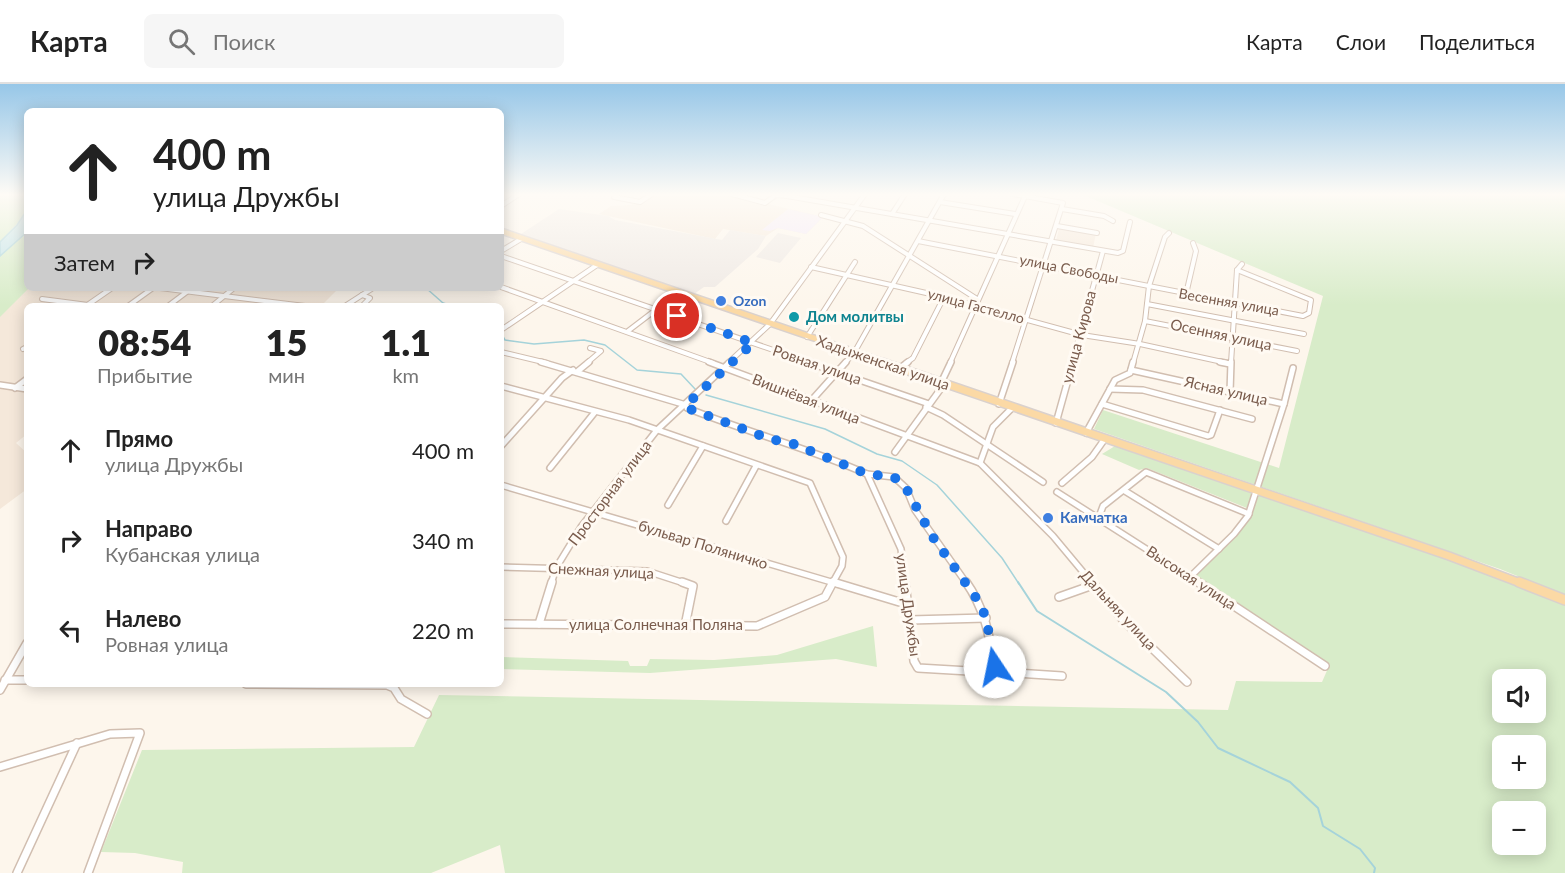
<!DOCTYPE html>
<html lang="ru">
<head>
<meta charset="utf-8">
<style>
  body { margin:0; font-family:Lato,sans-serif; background:#f6f6f6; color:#222; height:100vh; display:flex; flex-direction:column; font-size:22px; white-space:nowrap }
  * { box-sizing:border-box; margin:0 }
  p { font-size:20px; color:#767676 }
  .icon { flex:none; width:33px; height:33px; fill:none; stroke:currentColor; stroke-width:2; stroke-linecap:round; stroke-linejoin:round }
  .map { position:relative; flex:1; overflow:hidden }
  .drawer { position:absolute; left:24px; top:219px; width:480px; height:384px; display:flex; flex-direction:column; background:#fff; border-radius:9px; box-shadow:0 3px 15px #0003 }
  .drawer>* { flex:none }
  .hud { position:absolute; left:24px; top:24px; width:480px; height:183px; border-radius:9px; box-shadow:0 3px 15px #0003; background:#fff; color:#222; overflow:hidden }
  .controls { position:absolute; left:1492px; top:585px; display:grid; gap:12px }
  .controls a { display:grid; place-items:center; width:54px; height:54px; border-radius:9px; background:#fff; box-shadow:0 3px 15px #0003; font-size:30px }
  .pin { position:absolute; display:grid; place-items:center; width:51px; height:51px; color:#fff; margin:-26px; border:3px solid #fff; border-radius:50%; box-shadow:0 2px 6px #0007 }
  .me { position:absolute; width:66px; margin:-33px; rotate:349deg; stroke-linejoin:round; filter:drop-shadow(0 0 4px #0008) }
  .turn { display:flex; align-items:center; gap:21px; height:126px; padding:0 30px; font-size:27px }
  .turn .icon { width:78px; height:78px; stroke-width:2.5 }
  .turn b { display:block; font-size:42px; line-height:51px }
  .then { display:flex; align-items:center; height:57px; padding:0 30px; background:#0003; gap:12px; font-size:22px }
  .eta { display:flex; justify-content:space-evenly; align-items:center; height:102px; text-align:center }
  .eta b { font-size:36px; font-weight:800; line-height:42px }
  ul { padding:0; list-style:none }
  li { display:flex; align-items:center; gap:18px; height:90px; padding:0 30px }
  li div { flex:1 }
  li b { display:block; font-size:22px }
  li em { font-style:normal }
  header { display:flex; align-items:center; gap:36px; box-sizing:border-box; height:84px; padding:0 30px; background:#fff; border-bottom:2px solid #e0e0e0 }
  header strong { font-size:28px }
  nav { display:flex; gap:33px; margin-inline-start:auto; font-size:21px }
  .search { width:420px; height:54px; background:#f6f6f6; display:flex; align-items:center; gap:15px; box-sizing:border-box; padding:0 21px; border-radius:9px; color:#767676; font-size:22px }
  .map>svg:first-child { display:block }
  .residential { fill:#f5e8da }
  .industrial { fill:#efe9e4 }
  .education { fill:#f3e8fa }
  .green { fill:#d8ecc9; fill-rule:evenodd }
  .water { fill:#bfe3e8; stroke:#a5d3da; stroke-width:1.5 }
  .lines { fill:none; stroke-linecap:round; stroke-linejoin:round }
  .stream-far1 { stroke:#a5d3da; stroke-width:1.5 }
  .stream { stroke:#a5d3da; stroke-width:2 }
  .minor-far2-casing { stroke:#d1beb0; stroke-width:6 }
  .minor-far1-casing { stroke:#d1beb0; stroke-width:8 }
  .minor-casing { stroke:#d1beb0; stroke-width:10 }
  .major-far2-casing { stroke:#dad1cd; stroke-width:8 }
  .major-far1-casing { stroke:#dad1cd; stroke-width:10 }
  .major-casing { stroke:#dad1cd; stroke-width:12 }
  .minor-far2 { stroke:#fff; stroke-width:4 }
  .minor-far1 { stroke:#fff; stroke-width:5 }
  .minor { stroke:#fff; stroke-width:7 }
  .major-far2 { stroke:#fbd9a5; stroke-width:5 }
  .major-far1 { stroke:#fbd9a5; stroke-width:7 }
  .major { stroke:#fbd9a5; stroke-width:9 }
  .route { stroke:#1a73e8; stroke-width:10; stroke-dasharray:0 18 }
  .shop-dot { fill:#3f7fe0; stroke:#fffaf3; stroke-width:2 }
  .culture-dot { fill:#0f9aa8; stroke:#fffaf3; stroke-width:2 }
  .labels { text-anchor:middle; stroke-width:6; stroke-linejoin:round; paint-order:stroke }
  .far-street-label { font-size:14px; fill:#7a5c4d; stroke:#fffaf3 }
  .far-shop-label { font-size:14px; font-weight:bold; fill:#366cbe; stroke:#fffaf3; text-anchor:start }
  .culture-label { font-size:15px; font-weight:bold; fill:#0d838f; stroke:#fffaf3; text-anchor:start }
  .street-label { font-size:15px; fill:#7a5c4d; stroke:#fffaf3 }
  .shop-label { font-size:15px; font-weight:bold; fill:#366cbe; stroke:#fffaf3; text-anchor:start }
</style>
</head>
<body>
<header>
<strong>Карта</strong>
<div class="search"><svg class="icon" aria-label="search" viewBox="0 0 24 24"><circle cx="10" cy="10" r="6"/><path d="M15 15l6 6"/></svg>Поиск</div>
<nav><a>Карта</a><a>Слои</a><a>Поделиться</a></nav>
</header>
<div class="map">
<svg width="1565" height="789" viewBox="0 0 1565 789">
  <rect width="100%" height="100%" fill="#fdf6ec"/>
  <g class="residential">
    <path d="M653 110H726L823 133 806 150 778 144 766 152 723 145 715 155 599 130 611 122 631 121Z"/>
    <path d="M1059 144 1096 149 1093 164 1056 157Z"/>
    <path d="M0 197 27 204H339L321 222H27V350L16 359 27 369V405L0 425Z"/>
  </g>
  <g class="industrial">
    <path d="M559 125 608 132 615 136 722 156 730 146 766 152 758 165 715 203H704L694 210 521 150Z"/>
    <path d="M778 149 801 154 780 179 756 173Z"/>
  </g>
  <path class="education" d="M788 125 823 133 806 150 778 144 770 147 762 146Z"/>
  <g class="green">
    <path d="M27 110 26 130 0 158V111Z"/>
    <path d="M1081 110H1565V511L1500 485 1094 345 1103 326 1279 384 1323 212Z"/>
    <path d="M27 148V204H29L0 233V172Z"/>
    <path d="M1115 362 1417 464 1565 520V789H505L500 761 431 789H182L183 778 135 769 101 768 142 666 414 663 439 611 1228 626 1236 597 1322 598 1329 582 1192 493 1240 447 1252 426 1147 384 1139 386 1102 370ZM1503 596H1536V628H1503ZM1503 662H1536V694H1503ZM1503 728H1536V760H1503Z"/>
    <path d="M873 542 877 583 836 575 650 589 501 585V573L628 577 630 582H647L650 575 714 576 777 571Z"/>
  </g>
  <path class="water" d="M27 126V148L0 172V158L17 141Z"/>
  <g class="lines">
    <g class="stream-far1">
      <path d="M426 204 443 219 453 222"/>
      <path d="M502 251 505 256 534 260 584 256 605 261 637 286 681 290 696 306"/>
      <path d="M706 311 825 345 877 370 902 377 937 401 1002 474 1019 500"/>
    </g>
    <path class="stream" d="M1018 498 1037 527 1166 608 1198 638 1218 664 1290 698 1318 724 1323 742 1360 765 1375 784 1374 789"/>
    <g class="minor-far2-casing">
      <g id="minor-far2">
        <path d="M732 110 765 119 776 111 787 112 1118 169 1123 167 1130 138"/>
        <path d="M614 113 640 118 652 110"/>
        <path d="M940 118 1015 130"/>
        <path d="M501 122 519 110"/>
        <path d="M1062 125 1104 132 1113 137"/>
        <path d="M892 130 905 110"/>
        <path d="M821 131 863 142 977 215"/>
        <path d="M1057 142 1097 149"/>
        <path d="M918 157 1303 232 1309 229 1311 216 1237 186 1242 180"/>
        <path d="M501 167 521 155"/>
        <path d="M501 172 811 279"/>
        <path d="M811 183 944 213 1082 251 1140 260 1227 279"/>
        <path d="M501 203 713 279"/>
        <path d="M160 204 305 222"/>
        <path d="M1186 210 1196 167 1193 159"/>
        <path d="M362 211 370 214 362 222"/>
        <path d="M42 215 88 221"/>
        <path d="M1147 220 1304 250"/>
        <path d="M86 222 112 204"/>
        <path d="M128 222 153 204"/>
        <path d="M168 222 188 207"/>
        <path d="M212 222 234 204"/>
        <path d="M345 222 373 204"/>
        <path d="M1145 237 1297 267"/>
        <path d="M501 246 597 181"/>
        <path d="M628 247 678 209"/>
        <path d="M807 253 855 178"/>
        <path d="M23 265 27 263"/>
        <path d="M501 268 547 279"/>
        <path d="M587 279 601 267 590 264"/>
        <path d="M728 279 770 240 865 110"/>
        <path d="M845 279 854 269 944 110"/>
        <path d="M906 279 913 274 944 213"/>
        <path d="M950 279 1026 110"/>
        <path d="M1012 279 1063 119 1013 110"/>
        <path d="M1072 279 1103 167"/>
        <path d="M1133 279 1145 237 1149 202 1165 153 1169 149"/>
        <path d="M1231 279 1237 186"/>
      </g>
    </g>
    <g class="minor-far1-casing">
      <g id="minor-far1">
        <path d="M541 278 686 321 687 324C746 348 809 364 867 390L901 465 905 500"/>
        <path d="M709 278 980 379 1053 452 1093 500"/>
        <path d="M807 278 929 320"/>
        <path d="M1220 278 1230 280"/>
        <path d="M899 285 908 278"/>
        <path d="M1131 286 1284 320 1293 284"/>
        <path d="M578 287 589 278"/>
        <path d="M0 301 27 305"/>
        <path d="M501 302 629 336 810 399 843 473 842 482 832 500"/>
        <path d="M15 304 27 295"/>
        <path d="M1110 305 1143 306 1252 335"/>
        <path d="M1230 308 1231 278"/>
        <path d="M811 317 846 278"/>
        <path d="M999 320 1013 278"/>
        <path d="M1102 320 1208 352 1211 351 1220 326"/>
        <path d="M926 323 943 331 1043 398"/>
        <path d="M1056 339 1073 278"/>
        <path d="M1086 349 1115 296 1130 289 1133 278"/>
        <path d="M501 362 562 294 573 286"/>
        <path d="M895 368 942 303 941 299 951 278"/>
        <path d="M980 379 993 343 1012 324"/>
        <path d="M550 384 595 328"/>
        <path d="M867 390 894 393 906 404 915 426 967 500"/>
        <path d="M1062 399 1092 373 1104 356"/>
        <path d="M501 401 838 500"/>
        <path d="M1125 407 1219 465"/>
        <path d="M1057 408 1201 500"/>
        <path d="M668 421 703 362"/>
        <path d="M1099 433 1103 422 1146 388 1249 430"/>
        <path d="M726 437 756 382"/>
        <path d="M501 483 647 487 687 500"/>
        <path d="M1190 493 1234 450 1248 432 1284 320"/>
        <path d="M551 500 556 484 581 443 657 346 730 278"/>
      </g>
    </g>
    <g class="minor-casing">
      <g id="minor">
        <path d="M682 498 693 502 685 542"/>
        <path d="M833 498 906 520"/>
        <path d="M905 498 914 577 918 584 986 588"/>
        <path d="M966 498C985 525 989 551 995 583L999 588 1062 592"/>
        <path d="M1092 498 1124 537 1187 598"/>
        <path d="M1198 498 1325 582"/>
        <path d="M1059 513 1093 501"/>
        <path d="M910 536 986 534"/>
        <path d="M501 540 757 542 825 513 833 498"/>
        <path d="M539 540 552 498"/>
        <path d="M5 596H27"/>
        <path d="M246 600 387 601 394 604 401 615 427 630"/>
        <path d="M0 606 27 559"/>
        <path d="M0 683 110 650 140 649 88 789"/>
        <path d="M17 789 77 659"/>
      </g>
    </g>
    <g class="major-far2-casing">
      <path id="major-far2" d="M501 147 887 279"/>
    </g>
    <g class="major-far1-casing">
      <path id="major-far1" d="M882 278 1449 472 1523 500"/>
    </g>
    <g class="major-casing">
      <path id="major" d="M1519 498 1565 516"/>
    </g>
    <use href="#minor-far2" class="minor-far2"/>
    <use href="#minor-far1" class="minor-far1"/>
    <use href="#minor" class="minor"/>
    <use href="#major-far2" class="major-far2"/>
    <use href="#major-far1" class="major-far1"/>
    <use href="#major" class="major"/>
  </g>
  <linearGradient id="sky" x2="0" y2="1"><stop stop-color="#97c7e8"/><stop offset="0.5" stop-color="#fefbf6"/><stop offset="1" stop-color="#fefbf6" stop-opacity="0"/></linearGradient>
  <rect width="1565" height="221" fill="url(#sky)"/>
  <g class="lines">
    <path class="route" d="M677 232 753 259 686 321 687 324 770 355 791 359 867 390 894 393 906 404 932 452 979 518 986 534 995 583"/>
  </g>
  <g class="shop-dot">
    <circle cx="721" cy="217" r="6"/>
    <circle cx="1048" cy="434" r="6"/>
  </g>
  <circle class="culture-dot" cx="794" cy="233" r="6"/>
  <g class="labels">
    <g class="far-street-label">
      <text transform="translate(1069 185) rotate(11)" y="5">улица Свободы</text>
      <text transform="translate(1229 218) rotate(10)" y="5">Весенняя улица</text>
      <text transform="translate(976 222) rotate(15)" y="5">улица Гастелло</text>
    </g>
    <g class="far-shop-label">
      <text x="733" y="222">Ozon</text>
    </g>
    <g class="culture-label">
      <text x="806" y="238">Дом молитвы</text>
    </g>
    <g class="street-label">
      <text transform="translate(1221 251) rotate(12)" y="5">Осенняя улица</text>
      <text transform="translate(1079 253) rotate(-75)" y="5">улица Кирова</text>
      <text transform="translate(883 279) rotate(19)" y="5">Хадыженская улица</text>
      <text transform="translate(817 281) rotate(19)" y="5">Ровная улица</text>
      <text transform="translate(1226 307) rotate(13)" y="5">Ясная улица</text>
      <text transform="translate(806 315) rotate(21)" y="5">Вишнёвая улица</text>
      <text transform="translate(610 409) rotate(-53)" y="5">Просторная улица</text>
      <text transform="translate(703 461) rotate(17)" y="5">бульвар Поляничко</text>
      <text transform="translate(601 487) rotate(3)" y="5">Снежная улица</text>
      <text transform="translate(1191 494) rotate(33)" y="5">Высокая улица</text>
      <text transform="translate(908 521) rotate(82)" y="5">улица Дружбы</text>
      <text transform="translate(1118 526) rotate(47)" y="5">Дальняя улица</text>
      <text x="656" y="546">улица Солнечная Поляна</text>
    </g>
    <g class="shop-label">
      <text x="1060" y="439">Камчатка</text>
    </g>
  </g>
</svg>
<div class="controls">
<a><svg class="icon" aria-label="sound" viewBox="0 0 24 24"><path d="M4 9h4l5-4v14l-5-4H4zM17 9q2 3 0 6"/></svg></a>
<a>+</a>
<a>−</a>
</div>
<div class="pin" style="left:677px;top:232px;background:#d93025"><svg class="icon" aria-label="arrive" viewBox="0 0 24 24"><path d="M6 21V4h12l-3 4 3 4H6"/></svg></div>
<svg class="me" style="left:995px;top:583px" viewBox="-20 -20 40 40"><circle r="19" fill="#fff"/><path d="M0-13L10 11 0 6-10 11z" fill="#1a73e8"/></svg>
<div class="hud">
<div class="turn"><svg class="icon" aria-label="ahead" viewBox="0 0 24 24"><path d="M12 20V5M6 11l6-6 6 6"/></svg><div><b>400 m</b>улица Дружбы</div></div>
<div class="then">Затем<svg class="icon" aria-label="right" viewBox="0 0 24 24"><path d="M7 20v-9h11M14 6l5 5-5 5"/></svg></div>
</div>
<section class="drawer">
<div class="eta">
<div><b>08:54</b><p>Прибытие</p></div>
<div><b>15</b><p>мин</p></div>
<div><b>1.1</b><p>km</p></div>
</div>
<ul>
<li><svg class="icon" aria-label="ahead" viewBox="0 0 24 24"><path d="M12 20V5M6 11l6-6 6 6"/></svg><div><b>Прямо</b><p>улица Дружбы</p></div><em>400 m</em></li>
<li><svg class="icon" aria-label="right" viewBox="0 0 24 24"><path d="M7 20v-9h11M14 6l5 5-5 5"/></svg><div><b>Направо</b><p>Кубанская улица</p></div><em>340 m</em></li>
<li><svg class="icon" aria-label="left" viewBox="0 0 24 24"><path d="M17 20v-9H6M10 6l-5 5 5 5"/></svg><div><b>Налево</b><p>Ровная улица</p></div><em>220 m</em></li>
</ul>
</section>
</div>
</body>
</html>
